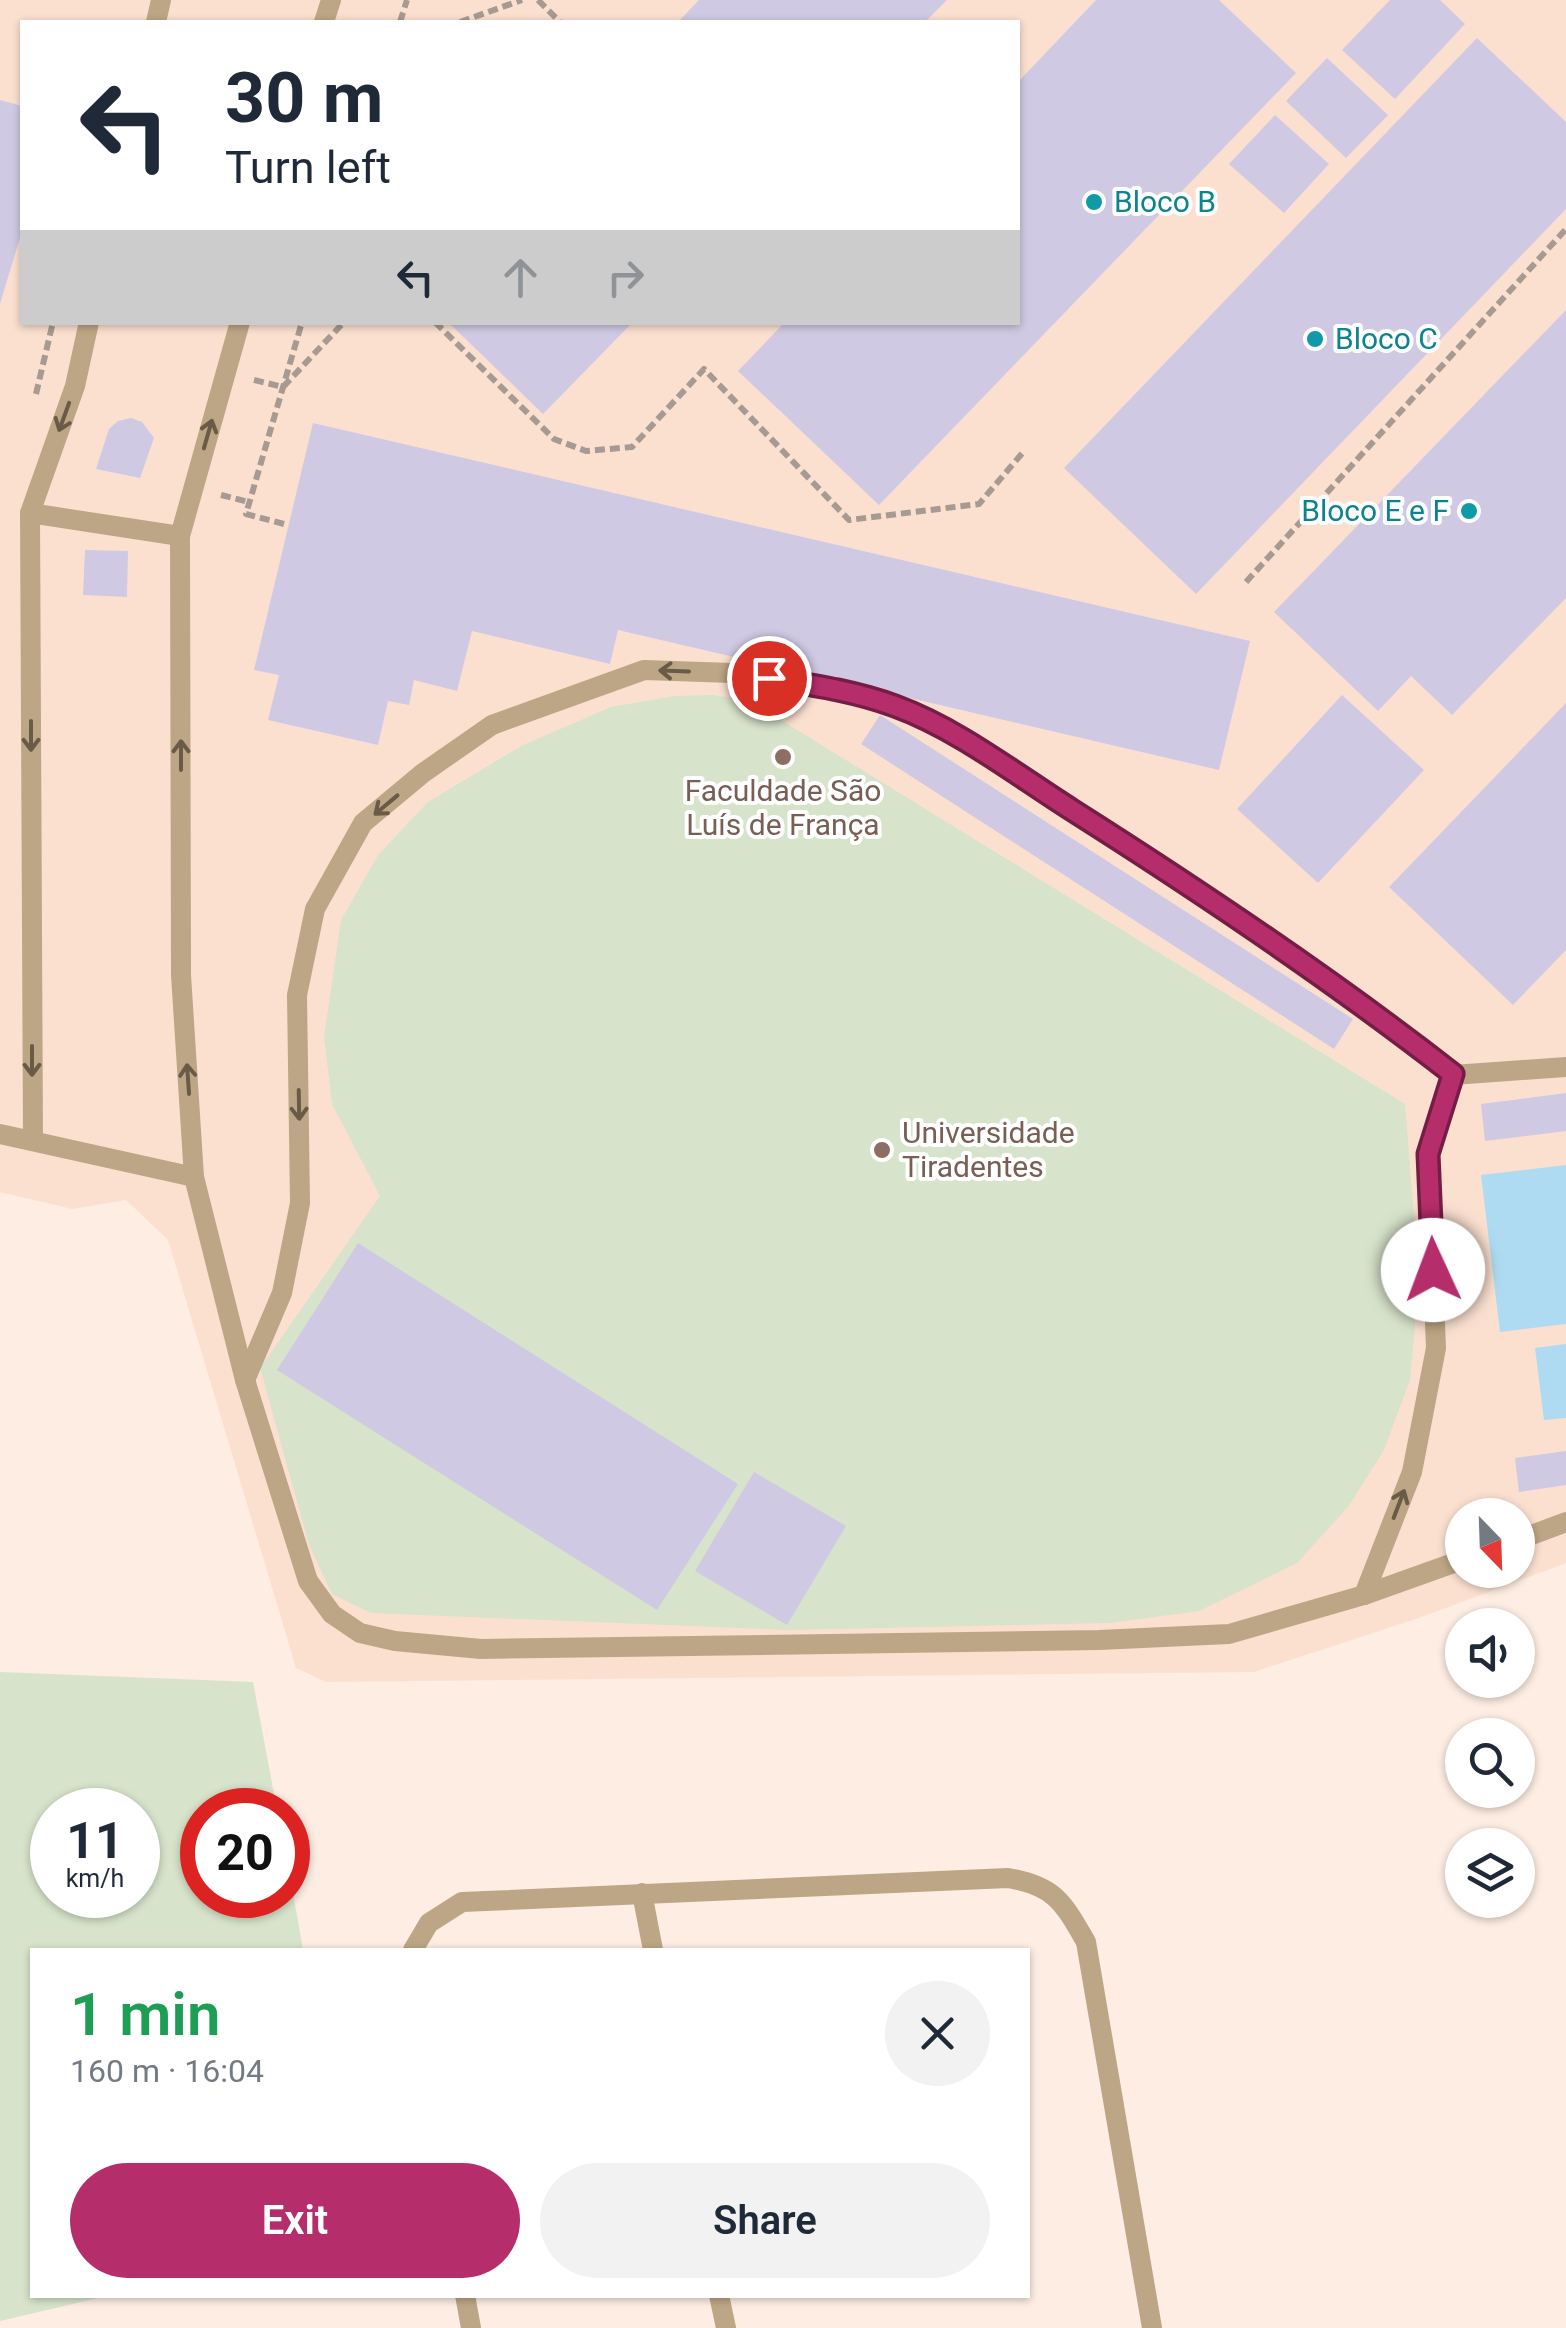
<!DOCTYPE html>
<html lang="en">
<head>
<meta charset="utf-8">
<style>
  body { margin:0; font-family:Roboto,sans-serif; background:#f2f2f3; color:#1f2937; height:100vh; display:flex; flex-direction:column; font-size:38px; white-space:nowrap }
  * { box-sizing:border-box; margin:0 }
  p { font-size:32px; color:#747a83 }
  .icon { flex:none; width:55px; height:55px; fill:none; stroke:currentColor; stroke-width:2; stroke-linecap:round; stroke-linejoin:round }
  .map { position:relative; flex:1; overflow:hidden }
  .drawer { position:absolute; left:30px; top:1948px; width:1000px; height:350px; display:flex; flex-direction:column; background:#fff; border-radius:0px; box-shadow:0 2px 8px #0004 }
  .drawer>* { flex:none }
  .guide { position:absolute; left:20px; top:20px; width:1000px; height:305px; border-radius:0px; box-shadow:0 2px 8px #0004; background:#fff; color:#1f2937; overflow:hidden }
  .needle { width:65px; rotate:157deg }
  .buttons { position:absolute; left:1445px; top:1498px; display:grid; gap:20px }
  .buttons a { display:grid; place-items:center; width:90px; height:90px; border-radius:50%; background:#fff; box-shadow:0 2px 8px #0004; font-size:50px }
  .speed { position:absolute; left:30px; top:1788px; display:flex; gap:20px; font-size:50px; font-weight:700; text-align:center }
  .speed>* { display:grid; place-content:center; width:130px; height:130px; border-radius:50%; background:#fff; box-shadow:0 2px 8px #0004; line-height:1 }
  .speed small { font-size:25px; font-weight:400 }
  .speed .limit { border:15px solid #d22; background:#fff; color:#111 }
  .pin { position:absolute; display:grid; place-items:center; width:85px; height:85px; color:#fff; margin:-42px; border:5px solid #fff; border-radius:50%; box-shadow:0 2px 10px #0007 }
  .me { position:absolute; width:110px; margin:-55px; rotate:358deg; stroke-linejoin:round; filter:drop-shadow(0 0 8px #0008) }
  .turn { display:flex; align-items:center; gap:35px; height:210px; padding:0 40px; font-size:45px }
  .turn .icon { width:130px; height:130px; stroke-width:2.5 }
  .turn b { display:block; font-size:70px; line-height:85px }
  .lanes { display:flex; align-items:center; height:95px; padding:0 40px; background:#0003; justify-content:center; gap:50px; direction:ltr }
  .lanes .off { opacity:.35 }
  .round { display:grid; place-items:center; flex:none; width:105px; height:105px; border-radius:52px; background:#f2f2f3 }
  .overview { display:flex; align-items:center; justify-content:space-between; height:170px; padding:0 40px }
  h1 { font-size:60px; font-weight:600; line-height:75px; color:#1e9e55 }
  .cta { display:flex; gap:20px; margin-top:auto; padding:20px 40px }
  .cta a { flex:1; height:115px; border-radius:60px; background:#b62d6b; color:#fff; font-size:40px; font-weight:600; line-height:115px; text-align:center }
  .cta a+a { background:#f2f2f3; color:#1f2937 }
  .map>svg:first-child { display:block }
  .built { fill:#fbe0d0; fill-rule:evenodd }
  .green { fill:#d7e3ca; fill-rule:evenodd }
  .water { fill:#aedbf2 }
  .building { fill:#cfc9e3 }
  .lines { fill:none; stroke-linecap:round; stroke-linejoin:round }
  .path { stroke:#a79a92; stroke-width:6; stroke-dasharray:10 5; stroke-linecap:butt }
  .service { stroke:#bda685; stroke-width:20 }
  .oneway { stroke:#6a5a48 }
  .route-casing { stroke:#761d46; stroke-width:25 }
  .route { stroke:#b62d6b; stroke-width:18 }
  .culture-dot { fill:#0f9aa8; stroke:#fff; stroke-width:4 }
  .education-dot { fill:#8d6e63; stroke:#fff; stroke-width:4 }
  .labels { text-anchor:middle; stroke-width:8; stroke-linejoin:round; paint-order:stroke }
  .culture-label { font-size:30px; fill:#0d838f; stroke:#fff; text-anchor:start }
  .education-label { font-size:30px; fill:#785e54; stroke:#fff }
</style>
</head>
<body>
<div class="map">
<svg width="1566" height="2328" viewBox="0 0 1566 2328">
  <rect width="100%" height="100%" fill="#fdede3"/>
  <path class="built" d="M0 0H1566V1563L1419 1618 1254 1672 326 1682 296 1668 168 1240 126 1200 72 1209 0 1192ZM22 22H1018V322H22ZM1462 1515H1518V1570H1462Z"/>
  <g class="green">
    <path d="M714 695 750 701 1405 1104 1419 1281 1410 1380 1384 1450 1348 1507 1297 1563 1199 1611 1110 1623 788 1630 371 1613 332 1594 309 1545 260 1368 380 1196 332 1104 324 1037 341 920 378 855 428 802 521 746 611 707 674 696Z"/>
    <path d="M0 1672 253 1682 277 1810H202V1895H288V1865L303 1950H32V2295H111L0 2321ZM52 1810H138V1895H52Z"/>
  </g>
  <g class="water">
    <path d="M1566 1165V1324L1500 1332 1481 1175Z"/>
    <path d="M1566 1344V1418L1544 1420 1535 1348Z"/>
  </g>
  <g class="building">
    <path d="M699 0H947L925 22H678Z"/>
    <path d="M1096 0H1219L1296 73 879 505 738 371 785 322H1018V82Z"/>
    <path d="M1390 0H1440L1465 24 1395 99 1342 50Z"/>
    <path d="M1477 38 1566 122V209L1196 594 1064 468Z"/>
    <path d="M1327 58 1388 115 1346 158 1286 101Z"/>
    <path d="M0 100 22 106V231L0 304Z"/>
    <path d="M1275 115 1329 164 1284 213 1229 164Z"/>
    <path d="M1566 310V598L1452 715 1411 676 1378 711 1274 612Z"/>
    <path d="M448 322H633L543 414Z"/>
    <path d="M131 418 142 422 154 438 140 478 96 469 109 429 118 421Z"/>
    <path d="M313 423 1250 641 1219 770 618 630 610 664 472 631 457 691 414 680 409 705 388 701 378 745 268 720 279 675 254 670Z"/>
    <path d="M85 550 128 551 127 597 83 595Z"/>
    <path d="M1342 695 1424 770 1318 883 1237 809Z"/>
    <path d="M1566 703V950L1513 1005 1389 887Z"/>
    <path d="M880 715 1353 1019 1334 1049 861 744Z"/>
    <path d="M1566 1093V1131L1485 1141 1481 1104Z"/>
    <path d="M358 1243 738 1484 657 1610 277 1370Z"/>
    <path d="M1566 1451V1485L1519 1492 1515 1458Z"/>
    <path d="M754 1472 846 1526 787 1625 695 1571Z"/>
  </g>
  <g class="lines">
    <g class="path">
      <path d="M538 0 560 22"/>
      <path d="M400 22 407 0"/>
      <path d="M460 22 522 0"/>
      <path d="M435 322 554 439 586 451 632 447 704 369 849 520 979 504 1025 450"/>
      <path d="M254 380 283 387 344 322"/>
      <path d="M36 394 53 322"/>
      <path d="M221 495 249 502"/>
      <path d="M284 524 246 514 302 322"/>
      <path d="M1246 582 1566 229"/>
    </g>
    <g class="service">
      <path d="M156 22 161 0"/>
      <path d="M324 22 331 0"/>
      <path d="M30 513 180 536"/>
      <path d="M0 1134 194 1177 245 1380 308 1581 332 1614 360 1633 395 1641 481 1649 1099 1640 1229 1634 1364 1595 1462 1560"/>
      <path d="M33 1141 30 513 75 386 89 322"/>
      <path d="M194 1177 181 975 180 536 240 322"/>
      <path d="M245 1380 282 1293 300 1203 297 995 315 909 363 823 423 773 492 725 644 670 732 673 843 689 897 707 946 730 1183 880 1354 998 1453 1075 1566 1067"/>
      <path d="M1518 1540 1566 1522"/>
      <path d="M1364 1595 1412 1472 1436 1348 1428 1155 1453 1075"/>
      <path d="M642 1893 653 1950"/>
      <path d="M413 1950 429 1923 462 1902 1008 1878C1055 1886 1063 1902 1086 1942L1152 2328"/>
      <path d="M465 2295 471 2328"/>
      <path d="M719 2295 726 2328"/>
    </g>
  </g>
  <defs><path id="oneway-shaft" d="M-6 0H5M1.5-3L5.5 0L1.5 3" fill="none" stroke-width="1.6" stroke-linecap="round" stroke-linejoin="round" transform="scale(2.5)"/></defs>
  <g class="oneway">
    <use href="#oneway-shaft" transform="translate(64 417) rotate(110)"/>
    <use href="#oneway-shaft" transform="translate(208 434) rotate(-74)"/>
    <use href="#oneway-shaft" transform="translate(674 671) rotate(-178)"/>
    <use href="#oneway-shaft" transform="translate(31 736) rotate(90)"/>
    <use href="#oneway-shaft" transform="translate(181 755) rotate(-90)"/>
    <use href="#oneway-shaft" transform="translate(386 805) rotate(140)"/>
    <use href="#oneway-shaft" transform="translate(32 1061) rotate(90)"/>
    <use href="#oneway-shaft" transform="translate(188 1079) rotate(-94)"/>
    <use href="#oneway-shaft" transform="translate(299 1105) rotate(89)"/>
    <use href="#oneway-shaft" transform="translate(1399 1504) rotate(-69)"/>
  </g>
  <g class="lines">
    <g class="route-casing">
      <path id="route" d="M769 678C812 685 854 691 895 706 958 729 1015 774 1072 810 1203 893 1331 979 1453 1074L1428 1154 1433 1270"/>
    </g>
    <use href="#route" class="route"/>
  </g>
  <g class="culture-dot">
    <circle cx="1094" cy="202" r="10"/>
    <circle cx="1315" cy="339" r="10"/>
    <circle cx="1469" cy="511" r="10"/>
  </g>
  <g class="education-dot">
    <circle cx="783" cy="757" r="10"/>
    <circle cx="882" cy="1150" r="10"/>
  </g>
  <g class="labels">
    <g class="culture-label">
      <text x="1114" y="212">Bloco B</text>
      <text x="1335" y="349">Bloco C</text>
      <text x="1449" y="521" text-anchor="end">Bloco E e F</text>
    </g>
    <g class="education-label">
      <text x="783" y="801">Faculdade São<tspan x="783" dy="34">Luís de França</tspan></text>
      <text x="902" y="1143" text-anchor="start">Universidade<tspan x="902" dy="34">Tiradentes</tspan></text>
    </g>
  </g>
</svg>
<div class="buttons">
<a><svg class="needle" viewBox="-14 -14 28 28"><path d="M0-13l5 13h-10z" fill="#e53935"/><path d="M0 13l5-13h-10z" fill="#747a83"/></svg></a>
<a><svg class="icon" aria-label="sound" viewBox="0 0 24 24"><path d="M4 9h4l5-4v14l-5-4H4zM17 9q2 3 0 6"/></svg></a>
<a><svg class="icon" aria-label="search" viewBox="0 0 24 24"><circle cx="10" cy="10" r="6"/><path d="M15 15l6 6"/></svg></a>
<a><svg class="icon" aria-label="layers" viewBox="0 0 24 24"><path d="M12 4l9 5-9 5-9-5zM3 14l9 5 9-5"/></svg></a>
</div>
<div class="speed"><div>11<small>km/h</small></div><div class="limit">20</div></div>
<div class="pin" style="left:769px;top:678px;background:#d93025"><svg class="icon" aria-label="arrive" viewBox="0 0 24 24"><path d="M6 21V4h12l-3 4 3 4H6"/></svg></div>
<svg class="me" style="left:1433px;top:1270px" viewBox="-20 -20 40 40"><circle r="19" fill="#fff"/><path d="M0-13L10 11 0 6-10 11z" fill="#b62d6b"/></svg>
<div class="guide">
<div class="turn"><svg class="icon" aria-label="left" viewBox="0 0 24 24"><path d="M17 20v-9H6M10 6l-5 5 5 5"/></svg><div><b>30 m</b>Turn left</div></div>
<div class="lanes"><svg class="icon" aria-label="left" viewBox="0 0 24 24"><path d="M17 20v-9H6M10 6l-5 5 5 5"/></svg><svg class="icon off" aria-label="ahead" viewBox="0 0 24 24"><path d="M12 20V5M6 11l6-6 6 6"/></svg><svg class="icon off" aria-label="right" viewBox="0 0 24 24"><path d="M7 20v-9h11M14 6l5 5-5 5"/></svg></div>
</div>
<section class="drawer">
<div class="overview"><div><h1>1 min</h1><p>160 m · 16:04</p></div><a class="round"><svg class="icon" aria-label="close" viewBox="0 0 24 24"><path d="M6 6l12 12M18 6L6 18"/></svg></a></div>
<div class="cta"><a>Exit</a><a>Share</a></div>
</section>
</div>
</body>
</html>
